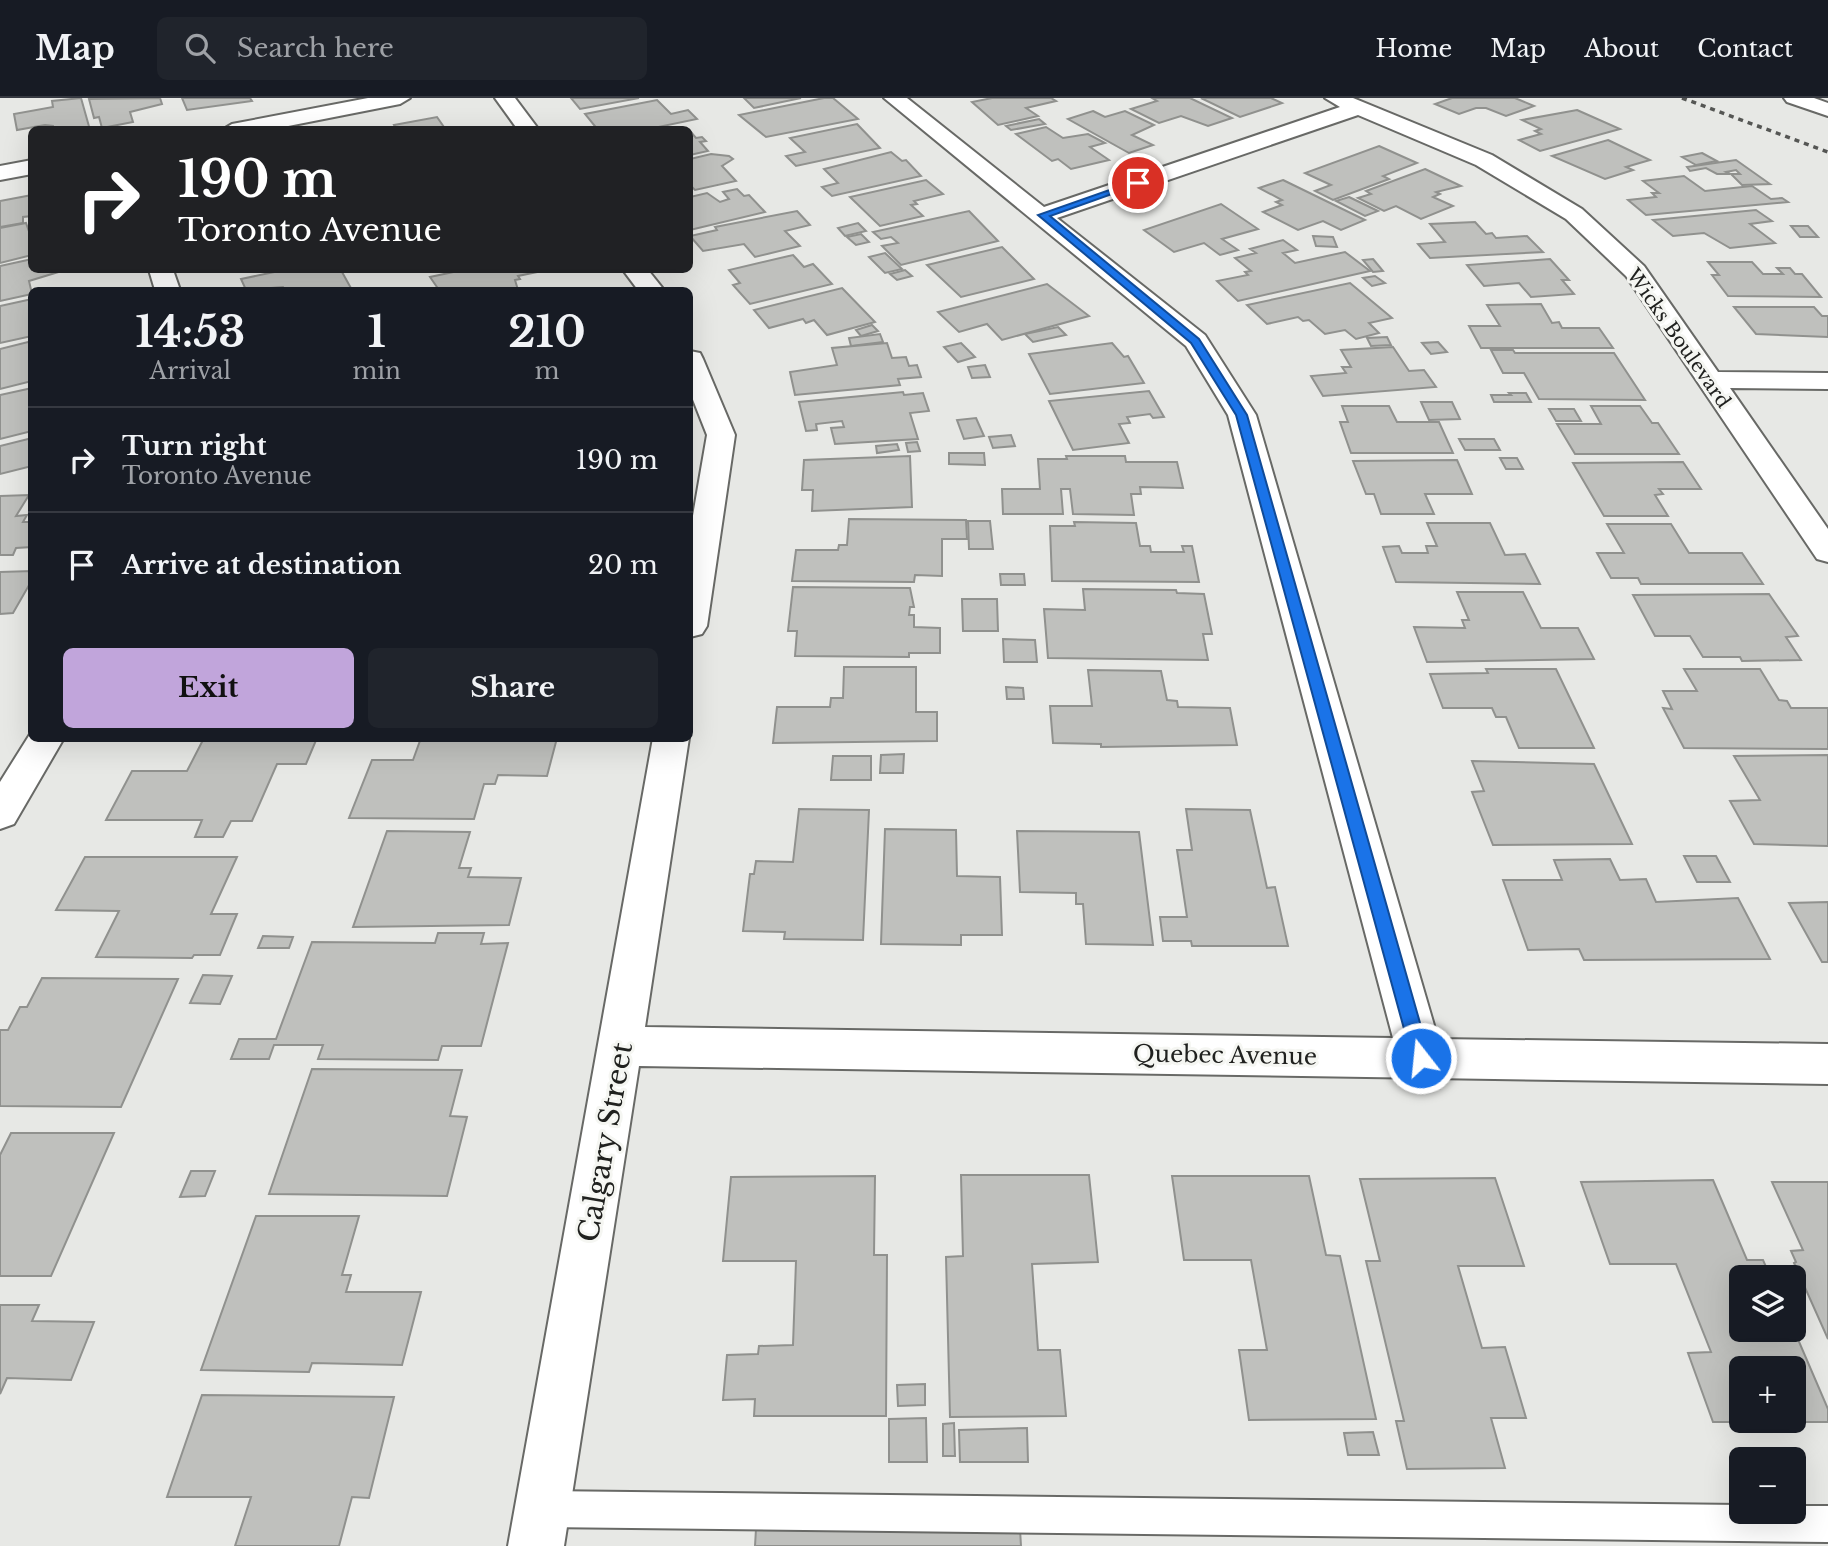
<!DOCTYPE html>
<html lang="en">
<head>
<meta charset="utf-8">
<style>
  body { margin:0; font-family:"Libre Baskerville",serif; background:#20242c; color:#f1f3f6; height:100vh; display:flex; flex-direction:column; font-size:26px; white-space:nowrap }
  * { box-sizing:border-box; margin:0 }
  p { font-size:23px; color:#9ea1a6 }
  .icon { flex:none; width:38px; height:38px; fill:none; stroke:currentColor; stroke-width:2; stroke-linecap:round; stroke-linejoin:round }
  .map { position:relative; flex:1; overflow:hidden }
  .drawer { position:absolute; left:28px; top:189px; width:665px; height:455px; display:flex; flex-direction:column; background:#171b24; border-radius:10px; box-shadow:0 7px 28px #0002 }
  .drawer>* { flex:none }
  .banner { position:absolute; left:28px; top:28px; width:665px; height:147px; border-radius:10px; box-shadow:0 7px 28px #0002; background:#202124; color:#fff; overflow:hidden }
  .controls { position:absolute; left:1729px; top:1167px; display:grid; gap:14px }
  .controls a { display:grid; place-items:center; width:77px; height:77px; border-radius:10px; background:#171b24; box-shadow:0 7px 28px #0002; font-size:35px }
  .pin { position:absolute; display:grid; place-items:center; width:60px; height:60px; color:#fff; margin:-30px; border:4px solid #fff; border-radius:50%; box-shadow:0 2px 7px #0007 }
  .me { position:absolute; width:77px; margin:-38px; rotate:344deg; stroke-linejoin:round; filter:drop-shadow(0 0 5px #0008) }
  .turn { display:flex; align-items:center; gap:24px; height:147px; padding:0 35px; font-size:32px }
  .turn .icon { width:91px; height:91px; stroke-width:2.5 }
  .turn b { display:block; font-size:49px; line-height:60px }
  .eta { display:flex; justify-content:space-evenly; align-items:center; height:119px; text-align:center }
  .eta b { font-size:42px; font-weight:800; line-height:49px }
  .action { display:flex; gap:14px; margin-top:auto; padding:14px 35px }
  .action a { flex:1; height:80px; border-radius:10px; background:#c1a5db; color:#111; font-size:28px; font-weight:800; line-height:80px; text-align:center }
  .action a+a { background:#20242c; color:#f1f3f6 }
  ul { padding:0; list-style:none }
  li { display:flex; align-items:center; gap:21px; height:105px; padding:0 35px; border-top:2px solid #363941 }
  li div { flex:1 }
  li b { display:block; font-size:26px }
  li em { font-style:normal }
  header { display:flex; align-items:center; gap:42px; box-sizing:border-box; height:98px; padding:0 35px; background:#171b24; border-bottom:2px solid #363941 }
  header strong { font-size:33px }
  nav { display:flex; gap:38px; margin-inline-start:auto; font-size:24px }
  .search { width:490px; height:63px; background:#20242c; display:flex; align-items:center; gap:18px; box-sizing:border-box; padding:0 24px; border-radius:10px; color:#9ea1a6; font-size:26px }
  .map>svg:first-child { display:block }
  .building { fill:#bfc0bd; stroke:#90918e; stroke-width:2; fill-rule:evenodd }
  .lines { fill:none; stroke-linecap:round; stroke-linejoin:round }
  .lane-casing { stroke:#686966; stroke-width:4 }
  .street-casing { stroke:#686966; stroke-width:4 }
  .lane { fill:#fff; fill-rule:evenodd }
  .street { fill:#fff; fill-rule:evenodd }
  .rail { stroke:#555654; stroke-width:3.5; stroke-dasharray:5 5; stroke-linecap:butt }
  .route { fill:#1a73e8; stroke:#114b97; stroke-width:2 }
  .labels { text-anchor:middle; stroke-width:6; stroke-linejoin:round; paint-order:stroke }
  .far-street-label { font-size:19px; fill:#20211f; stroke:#f5f6f2 }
  .street-label { font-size:23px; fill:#20211f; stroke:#f5f6f2 }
  .near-street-label { font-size:28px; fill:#20211f; stroke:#f5f6f2 }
</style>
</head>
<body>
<header>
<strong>Map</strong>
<div class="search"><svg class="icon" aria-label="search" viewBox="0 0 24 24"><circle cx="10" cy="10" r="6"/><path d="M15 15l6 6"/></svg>Search here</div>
<nav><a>Home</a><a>Map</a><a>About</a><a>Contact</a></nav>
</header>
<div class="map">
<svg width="1828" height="1448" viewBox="0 0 1828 1448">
  <rect width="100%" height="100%" fill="#e7e8e5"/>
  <g class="building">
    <path d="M81 0 90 32H54L53 28 45 27 17 32 14 16 53 9 52 3Z"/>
    <path d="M160 0 162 6 130 14 133 24 102 30 99 19 94 20 89 1Z"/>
    <path d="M182 0H250L252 3 187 12Z"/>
    <path d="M571 0H639L580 11Z"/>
    <path d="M744 0H801L754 10Z"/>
    <path d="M824 0H833L858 21 766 39 739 17Z"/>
    <path d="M992 0H1051L1056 3 1026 10 1038 18 998 27 972 4Z"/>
    <path d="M1152 0H1190L1232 20 1208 28 1181 18 1159 25 1131 11 1157 3Z"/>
    <path d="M1201 0H1271L1282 5 1240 19Z"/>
    <path d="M1452 0H1515L1534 8 1506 18 1486 10H1476L1459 16 1435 6Z"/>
    <path d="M657 2 671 16 688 12 697 21 644 32H598L585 16Z"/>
    <path d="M1577 12 1620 31 1540 53 1519 42 1541 36 1535 33 1541 31 1522 22Z"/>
    <path d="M1093 13 1105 19 1125 13 1154 27 1132 37 1153 47 1129 55 1068 21Z"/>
    <path d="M437 19 446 32H397L394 27Z"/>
    <path d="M1039 21 1045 26 1011 32 1006 28Z"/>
    <path d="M857 26 880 50 796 68 786 58 805 54 790 40Z"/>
    <path d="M1046 29 1063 40 1088 36 1105 45 1090 49 1109 62 1071 71 1058 61 1052 63 1016 36Z"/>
    <path d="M690 33 696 40 702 39 706 43 700 44 708 53 690 57Z"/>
    <path d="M1608 42 1650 62 1626 69 1633 72 1605 81 1552 58Z"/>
    <path d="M1379 48 1417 65 1383 78 1389 81 1333 102 1315 93 1331 87 1305 75Z"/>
    <path d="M891 54 902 63 906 62 921 78 832 98 822 89 838 85 824 71Z"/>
    <path d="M1702 55 1717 63 1696 67 1682 59Z"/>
    <path d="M711 56 729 58 733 61 722 68 736 83 695 92 690 87V61Z"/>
    <path d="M1736 62 1770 86 1742 87 1731 76H1740L1736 72 1726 74 1730 76H1717L1706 70 1690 73 1687 69Z"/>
    <path d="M1425 71 1461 88 1436 94 1440 96 1433 99 1453 108 1421 121 1396 108 1384 113 1358 100 1371 96 1366 93Z"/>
    <path d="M1684 78 1705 93 1752 88 1771 101 1782 100 1788 104 1646 117 1628 102 1656 99 1652 95H1659L1643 83Z"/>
    <path d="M926 82 943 96 914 103 917 106 911 107 923 118 880 128 850 99Z"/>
    <path d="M1283 82 1365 122 1341 132 1323 123 1298 132 1263 114 1282 107 1276 104 1282 102 1259 90Z"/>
    <path d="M737 91 744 98 749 97 765 114 690 132V99L707 95 720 104 729 101 723 94Z"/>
    <path d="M32 97V118L23 119V125L0 129V103Z"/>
    <path d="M1349 99 1378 113 1365 118 1336 103Z"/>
    <path d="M1221 106 1258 131 1222 141 1238 152 1220 157 1204 145 1174 154 1144 132Z"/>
    <path d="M1756 112 1772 123 1750 126 1775 145 1730 150 1704 135 1673 138 1653 122Z"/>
    <path d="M797 113 810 127 785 133 800 148 755 159 744 146 703 153 690 138 717 132 715 129Z"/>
    <path d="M969 113 998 143 901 167 882 148 898 145 891 139 881 141 873 134Z"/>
    <path d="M1475 124 1486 136 1492 135 1496 140 1527 138 1543 154 1430 160 1418 146 1445 144 1430 126Z"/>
    <path d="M26 125 32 142V157L0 165V130Z"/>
    <path d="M858 125 866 133 845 138 838 130Z"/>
    <path d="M1791 128H1808L1818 139H1800Z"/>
    <path d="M861 136 869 144 856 147 847 139Z"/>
    <path d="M1313 138 1333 139 1337 149 1316 148Z"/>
    <path d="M1283 142 1297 152 1283 155 1295 165 1345 154 1370 173 1238 203 1217 183 1248 177 1245 174 1251 173 1235 160 1256 155 1250 151Z"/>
    <path d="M1002 149 1034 181 961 199 927 167Z"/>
    <path d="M885 155 902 171 885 175 869 159Z"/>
    <path d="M793 157 804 169 813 166 832 186 750 206 733 187 740 185 729 172Z"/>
    <path d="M32 161V172H65L29 183 32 196 0 203V168Z"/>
    <path d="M1373 161 1383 173 1373 174 1363 162Z"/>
    <path d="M1550 161 1569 182H1562L1574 196 1531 199 1519 185 1484 188 1467 167Z"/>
    <path d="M1708 164H1752L1763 176H1783L1777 170H1790L1795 176H1802L1821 199 1728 198 1712 177H1719Z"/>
    <path d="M284 172H352L342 174 352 192H285L283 189 246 192 241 181Z"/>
    <path d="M463 172H547L518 178 520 181 515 182 518 192H461L460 190 439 192 430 179Z"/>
    <path d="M905 172 912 178 897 182 890 176Z"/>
    <path d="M1375 178 1385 185 1372 188 1363 180Z"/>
    <path d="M1350 185 1392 220 1369 225 1379 235 1356 241 1345 232 1325 236 1309 222 1303 223 1298 219 1267 226 1247 207Z"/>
    <path d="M1047 186 1089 218 1002 242 987 226 959 234 938 214Z"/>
    <path d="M842 190 875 224 827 237 814 222 806 225 803 221 769 230 754 212Z"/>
    <path d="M32 201V238L0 245V208Z"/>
    <path d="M1541 206 1552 225 1559 224 1562 230H1599L1613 250H1481L1469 228H1500L1487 207Z"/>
    <path d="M1734 209H1814L1822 218H1828V239L1756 236Z"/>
    <path d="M872 227 878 233 861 238 856 232Z"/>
    <path d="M1058 229 1066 237 1033 244 1025 236Z"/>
    <path d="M880 236 883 244 851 248 849 240Z"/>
    <path d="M1387 239 1391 247 1371 248 1367 240Z"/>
    <path d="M32 243V283L0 291V251Z"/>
    <path d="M1438 244 1447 254 1431 256 1422 245Z"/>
    <path d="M887 245 892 260 906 259 909 268 917 267 921 279 898 281 900 287 795 297 790 274 837 267 832 250Z"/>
    <path d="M961 245 975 259 958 264 944 249Z"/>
    <path d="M1112 245 1124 259 1128 258 1144 285 1050 296 1029 256Z"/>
    <path d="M1393 249 1409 273 1424 272 1436 289 1323 298 1311 278 1346 275 1342 269H1351L1341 252Z"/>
    <path d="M1491 252H1513L1515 255H1614L1645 302 1539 301 1524 275H1503Z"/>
    <path d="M985 267 990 279 972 280 968 269Z"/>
    <path d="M32 290V333L0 341V297Z"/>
    <path d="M1149 293 1164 319 1153 320 1150 316 1127 319 1130 325 1119 326 1129 345 1073 352 1049 303Z"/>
    <path d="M903 294 904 297 923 295 929 313 910 315 918 341 835 346 831 330 844 329 842 323 816 326 817 332 806 333 799 304Z"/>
    <path d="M1509 295H1526L1531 304H1494L1491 297H1511Z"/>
    <path d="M1421 304H1452L1460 321 1429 322Z"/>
    <path d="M1342 308H1389L1397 324H1439L1453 355H1351L1340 324H1348Z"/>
    <path d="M1591 308H1640L1652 325H1658L1679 356H1575L1557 326H1601Z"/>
    <path d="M1549 311H1574L1581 323H1556Z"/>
    <path d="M976 320 984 338 964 341 957 322Z"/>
    <path d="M1011 337 1015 348 993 350 989 339Z"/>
    <path d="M32 340V368L0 376V348Z"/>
    <path d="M1459 341H1494L1500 352H1465Z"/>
    <path d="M917 344 920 353 908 354 906 345Z"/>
    <path d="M897 346 899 352 877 355 876 348Z"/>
    <path d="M949 355H984L985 367 949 366Z"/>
    <path d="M910 358 912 409 812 413 813 392H802L804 362Z"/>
    <path d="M1066 358H1125L1126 364H1177L1183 390 1140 389 1141 396H1131L1134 417 1073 416 1070 391H1061L1063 416H1003L1002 391H1040L1038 361H1067Z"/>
    <path d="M1500 360H1517L1523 371H1506Z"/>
    <path d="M1457 362 1472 396H1425L1434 416H1381L1374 396H1366L1353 363Z"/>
    <path d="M1683 364 1701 391H1659L1663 396 1655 397 1668 418H1604L1573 365Z"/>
    <path d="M29 397 16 418 27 417 23 424H32V449L16 450 13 457H0V398Z"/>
    <path d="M849 421 966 422 967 441H942V478L915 477 914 484 792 483 796 452H838L839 447H847Z"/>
    <path d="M968 423H990L993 451H969Z"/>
    <path d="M1074 424 1136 425 1140 448H1150L1151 454H1184L1182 448H1192L1199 484 1052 483 1050 428H1075Z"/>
    <path d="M1427 425H1490L1505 457 1525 456 1540 486 1396 484 1383 449 1399 448 1402 455H1428L1426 448H1437Z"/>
    <path d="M1607 426H1671L1689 455H1742L1763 486H1641L1638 480H1611L1597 455H1624Z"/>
    <path d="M32 473V482L13 515 0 516V474Z"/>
    <path d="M1000 476H1024L1025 487H1001Z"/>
    <path d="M793 489 910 490 914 509H910L909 517H914V529L940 530V555H909V559L795 558 797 533H788Z"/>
    <path d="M1083 491 1176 492 1177 495 1204 496 1212 536H1203L1208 562 1048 560 1044 511 1085 512Z"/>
    <path d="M1457 494H1523L1541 530H1578L1594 561 1427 564 1414 529 1465 530 1462 522H1469Z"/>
    <path d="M1769 496 1798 538 1786 539 1801 562 1742 563 1740 559H1703L1690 538H1655L1633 497Z"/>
    <path d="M962 501H997L998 533H963Z"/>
    <path d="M1003 541 1035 542 1037 564H1004Z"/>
    <path d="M844 569H916V614H937V643L773 645 777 609H830L831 600H843Z"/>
    <path d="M1486 571H1556L1594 650H1519L1506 619H1496L1492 610H1443L1430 576 1488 575Z"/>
    <path d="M1684 571H1760L1779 602 1787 603 1791 610H1828V651L1684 650 1663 610 1672 611 1663 593H1697Z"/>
    <path d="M1088 572 1161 573 1167 602 1177 603 1178 609 1230 610 1237 647 1101 649V646L1053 645 1050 608H1092Z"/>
    <path d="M1006 589 1023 590 1024 601H1007Z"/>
    <path d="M204 640H317L306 666H277L252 723H231L223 739H195L202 722H106L132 673H187Z"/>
    <path d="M421 640H557L547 678 498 677 495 686H484L474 721 349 720 372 662H413Z"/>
    <path d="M904 656 903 675H880L881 657Z"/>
    <path d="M1828 657V748L1754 746 1730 703 1760 702 1734 658Z"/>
    <path d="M833 658H871V682H831Z"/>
    <path d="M1472 663 1594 666 1632 746 1493 747 1472 694 1484 693Z"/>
    <path d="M799 711 869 712 863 842 784 841 785 834 743 833 750 776H754L756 763 793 764Z"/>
    <path d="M1186 711 1250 712 1267 790 1275 789 1288 848H1192L1191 843H1163L1160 819H1187L1177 752H1192Z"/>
    <path d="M885 731 956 732 957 778 1000 779 1002 837H961V847L881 846Z"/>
    <path d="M387 733 470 734 459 770H471L468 779 521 780 509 827 353 829Z"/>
    <path d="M1017 733 1139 734 1153 847 1086 846 1083 806H1076V795L1020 794Z"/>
    <path d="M1684 758H1716L1730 784H1697Z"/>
    <path d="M85 759H237L211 816H237L220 857H194L192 860 96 859 119 813 56 812Z"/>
    <path d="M1610 761 1620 782 1646 781 1656 804 1738 800 1770 861 1584 862 1579 851 1528 852 1503 782H1562L1554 762Z"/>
    <path d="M1828 804V864H1822L1789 805Z"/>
    <path d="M438 835H484L481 846 508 845 481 948H442L438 962 318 961 323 947H274L269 961H231L239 941H276L312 844 435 845Z"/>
    <path d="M263 838 293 839 289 850H258Z"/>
    <path d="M203 877 232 878 220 906 190 905Z"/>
    <path d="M42 880 178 881 121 1009 0 1008V932H8L20 909H27Z"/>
    <path d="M312 971 462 972 450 1018 467 1019 447 1098 269 1096Z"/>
    <path d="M11 1035H114L51 1178H0V1057Z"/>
    <path d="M191 1073H215L205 1098 180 1099Z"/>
    <path d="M961 1077H1089L1098 1164 1032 1166 1038 1252H1060L1066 1318 950 1319 946 1159 963 1158Z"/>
    <path d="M875 1078 874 1157H887L886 1318H754L755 1301 723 1302 727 1257 758 1256 759 1248 793 1247 796 1163H723L731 1079Z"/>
    <path d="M1172 1078H1309L1326 1157 1340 1158 1376 1321 1249 1322 1239 1252H1267L1251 1162H1184Z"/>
    <path d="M1495 1080 1524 1168H1458L1482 1250 1505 1249 1526 1320H1491L1505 1370 1407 1371 1396 1323H1404L1366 1163H1380L1360 1081Z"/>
    <path d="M1713 1082 1747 1162H1763L1771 1180H1741V1232H1794L1828 1311V1324H1713L1688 1255 1711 1254 1676 1166H1610L1581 1084ZM1741 1270H1794V1323H1741Z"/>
    <path d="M1772 1084H1828V1241L1794 1165 1796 1164 1791 1153 1803 1152Z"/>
    <path d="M256 1118H359L342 1177H351L346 1194H421L402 1267 312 1265 309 1274 201 1272Z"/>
    <path d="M0 1207H39L32 1223 94 1224 71 1282 7 1280 0 1296Z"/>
    <path d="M925 1286V1307L898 1308 897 1287Z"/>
    <path d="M202 1297 394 1299 369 1400 352 1399 339 1448H235L251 1399H167Z"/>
    <path d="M926 1320 927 1364H889V1321Z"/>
    <path d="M954 1325 955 1358H943V1326Z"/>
    <path d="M1027 1330 1028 1364H960L959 1332Z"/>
    <path d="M1373 1334 1379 1357H1348L1344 1335Z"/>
    <path d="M756 1431H1020L1021 1448H755Z"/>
  </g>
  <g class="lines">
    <g class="lane-casing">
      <path id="lane" d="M543 1393 1741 1407V1414H1794V1408H1828V1444L543 1429 530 1424 525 1411 530 1398Z"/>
    </g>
    <g class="street-casing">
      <g id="street">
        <path d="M368 0H410L400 6 268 32H222L232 26Z"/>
        <path d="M495 0H515L539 32H518Z"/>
        <path d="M884 0H907L1044 109 1340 9 1325 0H1353L1492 57 1582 111 1644 168 1718 274 1828 275V291L1730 290 1828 431V464L1817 461 1626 178 1566 121 1476 67 1358 17 1057 120 1205 237 1256 317 1438 941 1828 946V986L639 968 564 1448H508L653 640H689L645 929 1393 940 1228 317 1186 248Z"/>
        <path d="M1784 0H1814L1828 5V18L1787 4Z"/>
        <path d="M32 62V76L0 82V68Z"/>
        <path d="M149 172H173L180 192H155Z"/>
        <path d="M623 172H648L664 192H638Z"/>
        <path d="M690 253 700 255 703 261 735 337 707 528 702 536 690 539V435L707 337 690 294Z"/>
        <path d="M32 633V640H64L14 726 0 731V684Z"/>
      </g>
    </g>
    <use href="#lane" class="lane"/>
    <use href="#street" class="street"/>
    <path class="rail" d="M1682 0 1828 54"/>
  </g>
  <path class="route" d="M1135 83 1143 85 1050 118 1199 241 1247 317 1430 960 1427 966 1421 969 1415 966 1412 960 1236 317 1191 245 1038 117Z"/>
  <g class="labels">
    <g class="far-street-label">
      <text transform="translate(1679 240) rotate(55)" y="7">Wicks Boulevard</text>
    </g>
    <g class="street-label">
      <text transform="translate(1225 957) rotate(1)" y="8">Quebec Avenue</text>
    </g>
    <g class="near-street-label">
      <text transform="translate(605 1044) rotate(-80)" y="10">Calgary Street</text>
    </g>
  </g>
</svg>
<div class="controls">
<a><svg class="icon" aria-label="layers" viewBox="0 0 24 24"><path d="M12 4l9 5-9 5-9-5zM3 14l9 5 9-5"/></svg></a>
<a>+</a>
<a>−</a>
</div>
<div class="pin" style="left:1138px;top:85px;background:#d93025"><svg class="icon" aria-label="arrive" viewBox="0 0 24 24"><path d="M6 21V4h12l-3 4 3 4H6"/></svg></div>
<svg class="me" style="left:1421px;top:960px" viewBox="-20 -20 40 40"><circle r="17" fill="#1a73e8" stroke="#fff" stroke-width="3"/><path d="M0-11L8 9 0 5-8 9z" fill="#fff"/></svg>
<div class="banner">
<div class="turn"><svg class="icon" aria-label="right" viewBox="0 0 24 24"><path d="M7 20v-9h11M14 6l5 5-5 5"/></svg><div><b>190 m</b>Toronto Avenue</div></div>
</div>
<section class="drawer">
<div class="eta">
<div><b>14:53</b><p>Arrival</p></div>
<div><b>1</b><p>min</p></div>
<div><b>210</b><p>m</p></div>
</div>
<ul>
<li><svg class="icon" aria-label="right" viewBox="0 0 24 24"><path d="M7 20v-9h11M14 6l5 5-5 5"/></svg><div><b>Turn right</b><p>Toronto Avenue</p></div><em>190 m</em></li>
<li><svg class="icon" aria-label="arrive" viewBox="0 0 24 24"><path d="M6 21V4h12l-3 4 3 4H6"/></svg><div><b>Arrive at destination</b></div><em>20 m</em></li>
</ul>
<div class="action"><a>Exit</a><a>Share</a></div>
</section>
</div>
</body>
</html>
